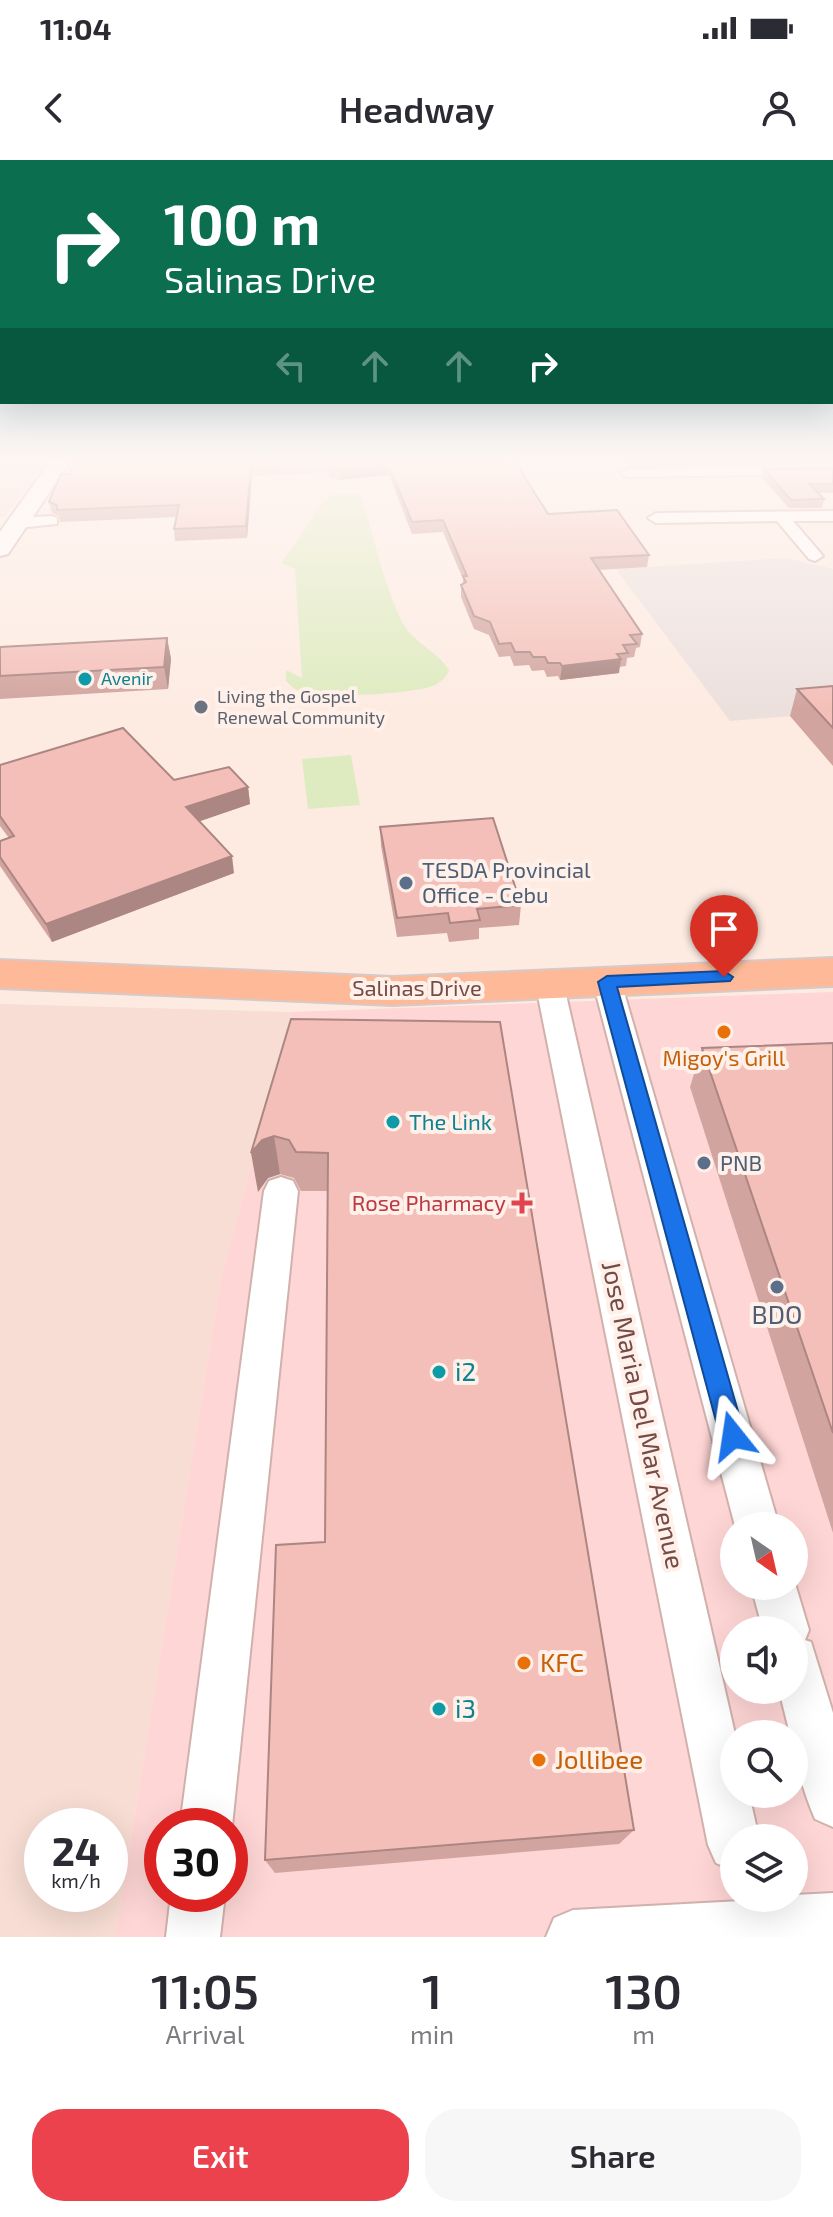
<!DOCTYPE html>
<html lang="en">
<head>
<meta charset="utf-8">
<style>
  body { margin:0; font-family:"Exo 2",sans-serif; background:#f7f7f7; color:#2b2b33; height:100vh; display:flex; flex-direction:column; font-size:30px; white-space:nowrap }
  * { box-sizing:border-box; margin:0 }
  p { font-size:26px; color:#7c7c81 }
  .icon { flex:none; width:44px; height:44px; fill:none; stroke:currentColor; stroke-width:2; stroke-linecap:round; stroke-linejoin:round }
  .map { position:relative; height:1777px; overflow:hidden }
  .sheet { display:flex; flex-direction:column; background:#fff; flex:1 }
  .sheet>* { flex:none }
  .guide { position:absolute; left:0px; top:0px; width:834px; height:244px; box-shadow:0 8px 32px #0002; background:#0b6e4f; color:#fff; overflow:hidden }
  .needle { width:52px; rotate:146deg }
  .fabs { position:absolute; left:720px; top:1352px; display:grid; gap:16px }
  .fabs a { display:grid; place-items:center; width:88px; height:88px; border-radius:50%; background:#fff; box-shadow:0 8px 32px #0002; font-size:40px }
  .speed { position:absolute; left:24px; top:1648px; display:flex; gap:16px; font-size:40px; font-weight:700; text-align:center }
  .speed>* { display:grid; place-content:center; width:104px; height:104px; border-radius:50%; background:#fff; box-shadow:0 8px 32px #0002; line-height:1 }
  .speed small { font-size:20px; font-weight:400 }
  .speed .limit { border:12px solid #d22; background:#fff; color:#111 }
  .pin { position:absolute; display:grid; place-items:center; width:68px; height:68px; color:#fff; margin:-82px -34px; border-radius:50% 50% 50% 0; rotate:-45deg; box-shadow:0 0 8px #0007 }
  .pin .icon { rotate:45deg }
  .me { position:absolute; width:88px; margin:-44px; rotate:345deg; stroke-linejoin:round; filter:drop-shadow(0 0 6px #0008) }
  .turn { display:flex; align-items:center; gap:28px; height:168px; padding:0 32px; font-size:36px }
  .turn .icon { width:104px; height:104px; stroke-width:2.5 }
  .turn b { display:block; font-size:56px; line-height:68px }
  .lanes { display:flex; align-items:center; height:76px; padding:0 32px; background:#0003; justify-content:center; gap:40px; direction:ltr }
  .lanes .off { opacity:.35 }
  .eta { display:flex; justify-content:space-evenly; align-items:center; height:136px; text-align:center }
  .eta b { font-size:48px; font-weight:600; line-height:56px }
  .cta { display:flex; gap:16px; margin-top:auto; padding:16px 32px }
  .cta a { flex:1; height:92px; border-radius:32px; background:#ec424d; color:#fff; font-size:32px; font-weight:600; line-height:92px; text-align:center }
  .cta a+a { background:#f7f7f7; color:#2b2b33 }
  .status { display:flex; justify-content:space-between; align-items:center; height:56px; padding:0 40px; background:#fff; direction:ltr }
  .status svg { height:22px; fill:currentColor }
  header { display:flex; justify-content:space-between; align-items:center; height:104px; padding:0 32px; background:#fff; font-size:36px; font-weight:600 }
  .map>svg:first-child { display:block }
  .residential { fill:#f7ddd3; fill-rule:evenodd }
  .commercial { fill:#fed6d5; fill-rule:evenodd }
  .industrial { fill:#ece0dd }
  .green { fill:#deebc0 }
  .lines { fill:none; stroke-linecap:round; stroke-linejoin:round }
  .street-casing { stroke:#d1b1ab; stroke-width:4 }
  .secondary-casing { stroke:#d4afa8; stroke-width:4 }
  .primary-casing { stroke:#d6c9c8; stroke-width:4 }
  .street { fill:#fff; fill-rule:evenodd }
  .secondary { fill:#fff; fill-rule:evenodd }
  .primary { fill:#feba98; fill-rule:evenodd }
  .wall { fill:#d2a49f }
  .shaded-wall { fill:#ab8682 }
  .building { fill:#f4bfb9; stroke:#ab8682; stroke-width:2 }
  .route { fill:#1a73e8; stroke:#114b97; stroke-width:2 }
  .culture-dot { fill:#0f9aa8; stroke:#fff0e9; stroke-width:3 }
  .worship-dot { fill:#6b7280; stroke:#fff0e9; stroke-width:3 }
  .service-dot { fill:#5c6f8a; stroke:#fff0e9; stroke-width:3 }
  .food-dot { fill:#e8710a; stroke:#fff0e9; stroke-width:3 }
  .health-dot { fill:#e0444e; stroke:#fff0e9; stroke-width:3 }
  .labels { text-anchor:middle; stroke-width:8; stroke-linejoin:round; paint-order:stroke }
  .far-culture-label { font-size:18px; fill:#0d838f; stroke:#fff0e9; text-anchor:start }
  .far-worship-label { font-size:18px; fill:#5b616d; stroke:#fff0e9; text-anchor:start }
  .service-label { font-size:22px; fill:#4e5e75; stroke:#fff0e9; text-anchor:start }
  .street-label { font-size:22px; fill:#764b47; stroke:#fff0e9 }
  .food-label { font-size:22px; fill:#c56008; stroke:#fff0e9 }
  .culture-label { font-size:22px; fill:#0d838f; stroke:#fff0e9; text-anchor:start }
  .health-label { font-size:22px; fill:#be3a42; stroke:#fff0e9; text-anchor:end }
  .near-service-label { font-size:26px; fill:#4e5e75; stroke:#fff0e9 }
  .near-culture-label { font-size:26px; fill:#0d838f; stroke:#fff0e9; text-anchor:start }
  .near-street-label { font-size:26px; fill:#764b47; stroke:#fff0e9 }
  .near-food-label { font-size:26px; fill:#c56008; stroke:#fff0e9; text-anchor:start }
</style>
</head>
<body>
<div class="status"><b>11:04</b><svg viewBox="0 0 49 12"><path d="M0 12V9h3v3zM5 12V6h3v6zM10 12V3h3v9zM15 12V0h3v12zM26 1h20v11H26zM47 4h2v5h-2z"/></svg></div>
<header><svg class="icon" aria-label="back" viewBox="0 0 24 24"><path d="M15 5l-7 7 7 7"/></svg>Headway<svg class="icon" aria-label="person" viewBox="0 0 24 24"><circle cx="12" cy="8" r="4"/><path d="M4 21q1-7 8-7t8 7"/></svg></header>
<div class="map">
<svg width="833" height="1777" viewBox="0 0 833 1777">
  <rect width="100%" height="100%" fill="#fdebe2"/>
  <g class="residential">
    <path d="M0 300H46L5 357H0Z"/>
    <path d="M0 844 292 852 221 1118 115 1777H0ZM42 1666H110V1734H42Z"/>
  </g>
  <path class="commercial" d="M833 832V1777H115L221 1118 292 852ZM734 1366H794V1426H734ZM734 1470H794V1530H734ZM734 1574H794V1634H734ZM162 1666H230V1734H162ZM734 1678H794V1738H734Z"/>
  <path class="industrial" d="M787 398 833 409V553L730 561 616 409Z"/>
  <g class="green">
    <path d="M360 333C372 368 387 439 406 468 417 484 443 496 449 511 445 518 442 521 435 525 416 534 322 539 302 532 295 530 291 526 286 521V510L302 518 295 409 281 403 329 335Z"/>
    <path d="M351 595 360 645 308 649 302 599Z"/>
  </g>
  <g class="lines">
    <g class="street-casing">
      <g id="street">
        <path d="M833 306V314L628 317 621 313 628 309Z"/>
        <path d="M833 351V361H793L823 396 815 401 809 399 777 361 656 363 648 358 656 353Z"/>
        <path d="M52 356 57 358V364L18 368 10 363 18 358Z"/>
        <path d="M607 813 617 815 621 822 779 1366H735L593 822 597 815Z"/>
        <path d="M550 816 560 819 564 826 735 1574 734 1634H749L759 1678H734V1711L716 1703 708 1685 536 826 540 819Z"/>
        <path d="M281 1017 293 1021 298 1031 232 1666 230 1671V1666H180L264 1031 269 1021Z"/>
        <path d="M794 1420 809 1470 805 1480 811 1482 833 1553V1667L815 1659C804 1633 794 1603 794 1574H790L779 1530H794V1470H763L751 1426H794Z"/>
        <path d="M833 1733V1777H546L554 1758 573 1750 794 1738V1735Z"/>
        <path d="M171 1734H225L220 1777H166Z"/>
      </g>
    </g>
    <g class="secondary-casing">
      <path id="secondary" d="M51 300H71L8 394 0 396V372Z"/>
    </g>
    <g class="primary-casing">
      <path id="primary" d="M833 798V826L393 845 0 828V800L393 817Z"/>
    </g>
    <use href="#street" class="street"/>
    <use href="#secondary" class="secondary"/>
    <use href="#primary" class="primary"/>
  </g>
  <g class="wall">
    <path d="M76 300H514L548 354 649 395 647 407 599 410 642 474 640 487 636 488 634 497 627 498 626 506 619 507V513L560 520 558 516 547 517 544 510 532 511 529 505 514 506 510 496 499 497 489 475 474 469 461 437V425L463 423V419L443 372 412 374 389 315 340 320 330 318 328 312 252 316 247 378 175 381 174 369 176 357 60 362 59 356 52 353 49 342 69 314Z"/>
    <path d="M625 300H833V304L627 306Z"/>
    <path d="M833 308V333H818L824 339 822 348H789L762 318 764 309Z"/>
    <path d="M167 478 171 499 168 529 0 539V487Z"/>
    <path d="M833 526V606L790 556 797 529Z"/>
    <path d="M0 605 248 627 250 644 199 661 234 713 52 782 0 706V681L9 678 0 666Z"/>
    <path d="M380 667 521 745 519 765 479 768V779L449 782 447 773 397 777 381 686Z"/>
    <path d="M291 859 634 1670 619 1684 275 1713 265 1700 325 1382 328 1031H301L294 1018 280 1014 268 1018 258 1032Z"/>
    <path d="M833 883V1373L690 927 702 888Z"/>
  </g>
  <g class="shaded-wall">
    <path d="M388 304 389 315 340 320V309Z"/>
    <path d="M251 305 252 316 247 378 246 366Z"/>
    <path d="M167 478 171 499 168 529 164 507Z"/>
    <path d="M621 499 619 513 560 520 562 506Z"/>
    <path d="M248 627 250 644 189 665 186 647Z"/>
    <path d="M232 696 234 713 52 782 46 764Z"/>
    <path d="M274 976 280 1014 268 1018 258 1032 251 993 262 980Z"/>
  </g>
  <g class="building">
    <path d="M76 300H514L548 354 617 350 649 395 591 398 642 474 630 475 637 484 623 485 628 493 617 494 621 499 562 506 560 503H548L545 497H533L530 492H515L511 483 499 484 490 462 474 456 461 425 466 422 463 416H467L443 360 412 362 388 304 340 309 329 307 328 301 251 305 246 366 174 369 179 345 57 350V345L49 342 61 314H69Z"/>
    <path d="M833 308V324H809L824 339 791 340 764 309Z"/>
    <path d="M167 478 164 507 0 516V487Z"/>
    <path d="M833 526V568L797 529Z"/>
    <path d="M123 568 174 620 229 607 248 627 186 647 232 696 46 764 0 697V681L14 676 0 656V605Z"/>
    <path d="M493 658 521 745 477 749 480 760 450 763 448 753 397 758 380 667Z"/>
    <path d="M291 859 500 862 634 1670 265 1700 276 1385 325 1382 328 993 296 992 289 980 274 976 262 980 251 993Z"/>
    <path d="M833 883V1273L702 888Z"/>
  </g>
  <linearGradient id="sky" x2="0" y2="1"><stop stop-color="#94c8e5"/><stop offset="0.55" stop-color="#fef6f2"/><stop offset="1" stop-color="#fef6f2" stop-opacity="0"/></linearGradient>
  <rect width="833" height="549" fill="url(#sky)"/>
  <path class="route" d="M724 811 733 817 730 821 617 827 745 1276 742 1285 733 1289 724 1285 720 1276 598 822 607 816Z"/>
  <g class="culture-dot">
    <circle cx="85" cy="519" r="8"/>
    <circle cx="393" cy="962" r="8"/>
    <circle cx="439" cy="1212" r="8"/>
    <circle cx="439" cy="1549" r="8"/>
  </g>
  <circle class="worship-dot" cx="201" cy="547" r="8"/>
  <g class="service-dot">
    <circle cx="406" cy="723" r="8"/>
    <circle cx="704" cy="1003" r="8"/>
    <circle cx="777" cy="1127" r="8"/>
  </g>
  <g class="food-dot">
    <circle cx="724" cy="872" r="8"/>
    <circle cx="524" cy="1503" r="8"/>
    <circle cx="539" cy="1600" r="8"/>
  </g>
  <path class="health-dot" d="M518 1031h8v8h8v8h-8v8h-8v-8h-8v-8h8z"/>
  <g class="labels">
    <g class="far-culture-label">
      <text x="101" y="525">Avenir</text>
    </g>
    <g class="far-worship-label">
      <text x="217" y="543">Living the Gospel<tspan x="217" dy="21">Renewal Community</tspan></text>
    </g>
    <g class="service-label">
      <text x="422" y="718">TESDA Provincial<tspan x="422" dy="25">Office - Cebu</tspan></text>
      <text x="720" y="1011">PNB</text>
    </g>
    <g class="street-label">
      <text x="417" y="836">Salinas Drive</text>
    </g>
    <g class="food-label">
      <text x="724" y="906">Migoy's Grill</text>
    </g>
    <g class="culture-label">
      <text x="409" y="970">The Link</text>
    </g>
    <g class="health-label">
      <text x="506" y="1051">Rose Pharmacy</text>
    </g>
    <g class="near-service-label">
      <text x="777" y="1164">BDO</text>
    </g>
    <g class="near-culture-label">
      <text x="455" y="1221">i2</text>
      <text x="455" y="1558">i3</text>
    </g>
    <g class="near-street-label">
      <text transform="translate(643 1255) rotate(78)" y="9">Jose Maria Del Mar Avenue</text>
    </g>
    <g class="near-food-label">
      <text x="540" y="1512">KFC</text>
      <text x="555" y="1609">Jollibee</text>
    </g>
  </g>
</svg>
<div class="fabs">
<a><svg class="needle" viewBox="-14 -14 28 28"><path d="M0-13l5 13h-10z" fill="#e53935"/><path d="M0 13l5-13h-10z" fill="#7c7c81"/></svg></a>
<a><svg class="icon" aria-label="sound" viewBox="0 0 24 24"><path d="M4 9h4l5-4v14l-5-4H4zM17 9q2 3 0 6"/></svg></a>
<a><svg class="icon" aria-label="search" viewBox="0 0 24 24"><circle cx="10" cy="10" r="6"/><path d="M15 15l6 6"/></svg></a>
<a><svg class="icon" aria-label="layers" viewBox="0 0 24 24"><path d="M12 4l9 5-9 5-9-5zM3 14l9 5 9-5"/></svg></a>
</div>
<div class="speed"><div>24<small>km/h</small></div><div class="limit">30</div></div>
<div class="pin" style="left:724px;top:817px;background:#d93025"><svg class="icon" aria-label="arrive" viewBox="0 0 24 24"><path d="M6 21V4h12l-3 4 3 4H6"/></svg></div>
<svg class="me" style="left:733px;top:1276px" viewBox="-20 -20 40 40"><path d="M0-17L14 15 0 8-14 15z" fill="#1a73e8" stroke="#fff" stroke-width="4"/></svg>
<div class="guide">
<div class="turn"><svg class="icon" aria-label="right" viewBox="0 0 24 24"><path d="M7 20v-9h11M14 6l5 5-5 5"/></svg><div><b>100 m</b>Salinas Drive</div></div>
<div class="lanes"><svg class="icon off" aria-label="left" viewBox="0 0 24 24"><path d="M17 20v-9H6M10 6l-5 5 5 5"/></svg><svg class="icon off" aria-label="ahead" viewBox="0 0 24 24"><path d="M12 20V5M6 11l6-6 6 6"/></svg><svg class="icon off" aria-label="ahead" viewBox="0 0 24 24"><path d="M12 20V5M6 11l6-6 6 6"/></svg><svg class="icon" aria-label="right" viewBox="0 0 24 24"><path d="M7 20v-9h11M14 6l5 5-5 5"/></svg></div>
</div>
</div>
<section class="sheet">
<div class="eta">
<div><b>11:05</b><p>Arrival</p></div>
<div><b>1</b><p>min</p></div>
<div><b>130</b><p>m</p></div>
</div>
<div class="cta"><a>Exit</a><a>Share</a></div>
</section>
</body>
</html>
